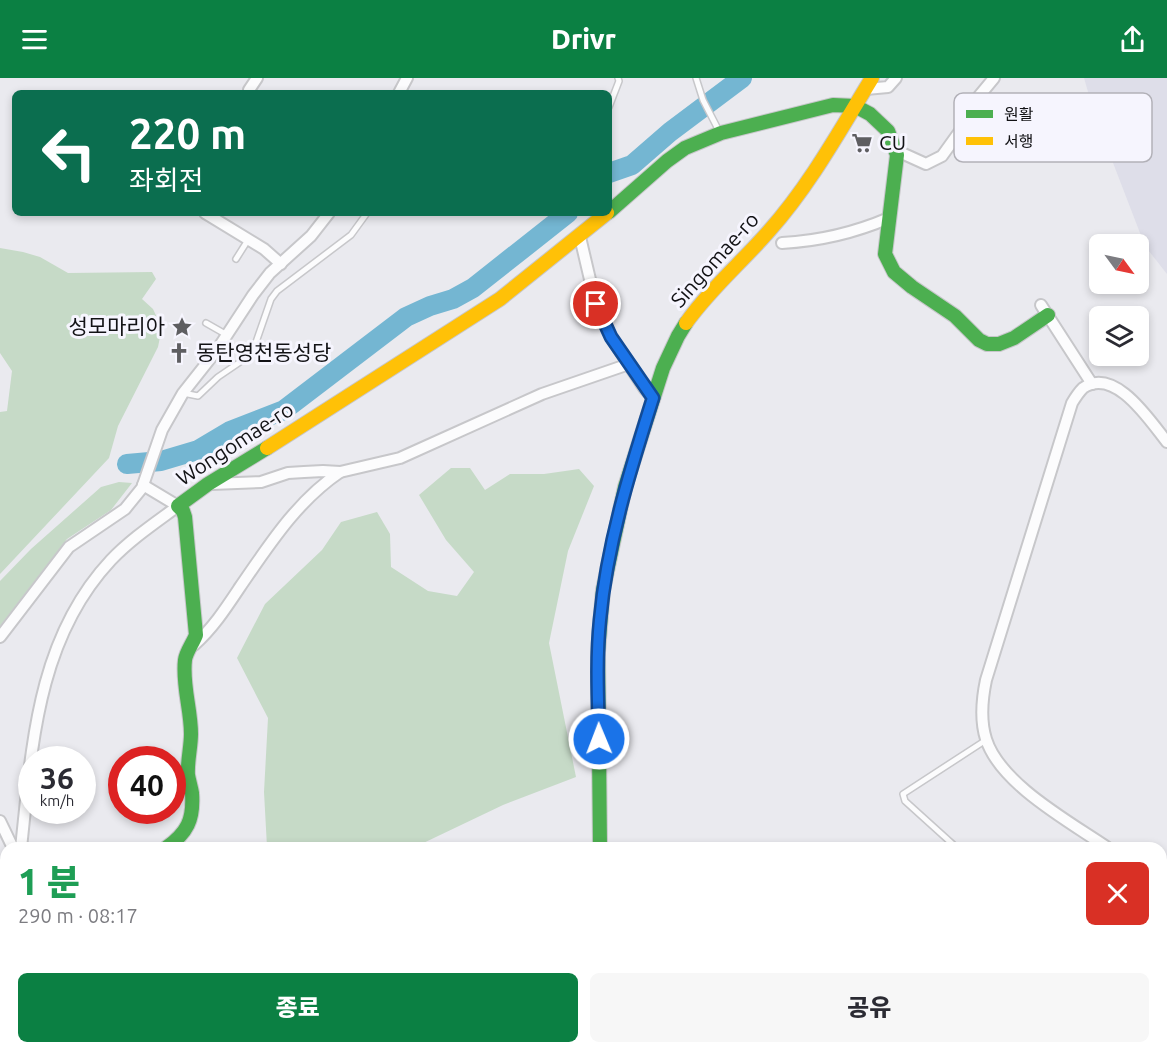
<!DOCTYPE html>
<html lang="ko">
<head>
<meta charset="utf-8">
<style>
  body { margin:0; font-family:Ubuntu,"Noto Sans KR",sans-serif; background:#f7f7f7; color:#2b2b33; height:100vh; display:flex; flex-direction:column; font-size:22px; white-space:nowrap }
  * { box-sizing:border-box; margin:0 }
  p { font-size:20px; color:#7c7c81 }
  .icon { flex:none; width:33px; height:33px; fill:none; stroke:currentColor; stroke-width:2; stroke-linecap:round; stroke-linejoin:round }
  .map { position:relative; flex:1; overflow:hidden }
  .drawer { position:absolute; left:0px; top:764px; width:1167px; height:212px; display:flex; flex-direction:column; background:#fff; border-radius:18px 18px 0 0; box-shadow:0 3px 9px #0003 }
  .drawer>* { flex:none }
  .top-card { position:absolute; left:12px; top:12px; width:600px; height:126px; border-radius:9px; box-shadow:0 3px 9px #0003; background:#0b6e4f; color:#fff; overflow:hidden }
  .needle { width:39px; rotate:123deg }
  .buttons { position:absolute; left:1089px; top:156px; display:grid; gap:12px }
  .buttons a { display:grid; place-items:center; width:60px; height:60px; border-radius:9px; background:#fff; box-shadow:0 3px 9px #0003; font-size:30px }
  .speed { position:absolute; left:18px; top:668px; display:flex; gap:12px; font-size:30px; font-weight:700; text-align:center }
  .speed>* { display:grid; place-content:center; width:78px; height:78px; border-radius:50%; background:#fff; box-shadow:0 3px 9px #0003; line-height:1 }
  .speed small { font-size:15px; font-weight:400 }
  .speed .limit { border:9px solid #d22; background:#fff; color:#111 }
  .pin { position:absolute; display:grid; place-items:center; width:51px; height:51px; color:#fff; margin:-26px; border:3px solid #fff; border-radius:50%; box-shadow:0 2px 6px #0007 }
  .me { position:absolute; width:66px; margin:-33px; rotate:359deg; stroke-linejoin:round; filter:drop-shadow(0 0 4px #0008) }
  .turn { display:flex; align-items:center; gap:21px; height:126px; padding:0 18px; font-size:27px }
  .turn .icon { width:78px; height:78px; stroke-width:2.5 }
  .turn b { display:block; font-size:42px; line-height:51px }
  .round { display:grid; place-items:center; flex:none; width:63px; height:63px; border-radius:9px; background:#f7f7f7 }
  .summary { display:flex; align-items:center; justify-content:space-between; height:102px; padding:0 18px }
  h1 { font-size:36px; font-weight:800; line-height:45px; color:#1e9e55 }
  .button { display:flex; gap:12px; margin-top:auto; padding:12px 18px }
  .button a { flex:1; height:69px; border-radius:9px; background:#0b8043; color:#fff; font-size:24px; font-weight:800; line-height:69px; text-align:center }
  .button a+a { background:#f7f7f7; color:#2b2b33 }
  header { display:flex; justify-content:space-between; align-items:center; height:78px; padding:0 18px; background:#0b8043; color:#fff; font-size:27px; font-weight:800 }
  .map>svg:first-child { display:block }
  .built { fill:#dedee9 }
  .green { fill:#c6dac7 }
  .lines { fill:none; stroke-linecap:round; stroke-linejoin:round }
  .river { stroke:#74b6d2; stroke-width:20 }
  .lane-casing { stroke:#c7c7ca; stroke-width:8 }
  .street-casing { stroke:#c7c7ca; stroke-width:14 }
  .fast-casing { stroke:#c7c7ca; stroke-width:16 }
  .slow-casing { stroke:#c7c7ca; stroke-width:16 }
  .lane { stroke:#fcfcfd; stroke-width:5 }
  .street { stroke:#fcfcfd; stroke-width:10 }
  .fast { stroke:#4caf50; stroke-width:14 }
  .slow { stroke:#ffc107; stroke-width:14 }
  .route-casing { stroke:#114b97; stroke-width:15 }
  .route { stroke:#1a73e8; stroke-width:10 }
  .labels { text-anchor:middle; stroke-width:6; stroke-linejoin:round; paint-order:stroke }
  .poi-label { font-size:21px; fill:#121215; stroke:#f6f5fe; text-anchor:start }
  .street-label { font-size:21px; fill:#121215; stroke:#f6f5fe }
  .key { fill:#f6f5fe; stroke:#b2b1b8; stroke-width:1.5 }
  .key-label { font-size:16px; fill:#121215 }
</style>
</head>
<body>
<header><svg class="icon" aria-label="menu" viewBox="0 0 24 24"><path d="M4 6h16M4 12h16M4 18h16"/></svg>Drivr<svg class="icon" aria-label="share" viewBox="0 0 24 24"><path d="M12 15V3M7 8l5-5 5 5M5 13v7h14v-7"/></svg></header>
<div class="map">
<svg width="1167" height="974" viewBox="0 0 1167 974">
  <rect width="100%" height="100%" fill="#eaeaef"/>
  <path class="built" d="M1084 0H1167V196L1145 168 1095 38Z"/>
  <g class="green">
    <path d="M0 170 23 174 40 179 68 195 152 194 156 201 142 221 153 231 159 244 161 254 158 269 118 348 109 380 0 496V334L7 333 12 293 0 275Z"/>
    <path d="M451 390H470L485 412 510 396H544L579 391 594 408 568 473 549 565 576 699 503 727 415 769H267L264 714 268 640 237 580 265 526 322 472 341 444 377 434 390 456 391 489 428 513 457 518 474 494 446 462 419 417Z"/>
    <path d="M119 404 132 405 111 432 67 461 0 548V503L31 471 101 409Z"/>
  </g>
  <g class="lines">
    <g class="river">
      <path d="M609 95 632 87 670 54 742 0"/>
      <path d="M127 386 161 383 198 372 230 353 284 332 406 239 430 228 453 221 473 210 568 135"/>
    </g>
    <g class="lane-casing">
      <g id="lane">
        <path d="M696 0 703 22 719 53"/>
        <path d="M609 29 619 3 618 0"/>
        <path d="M236 181 248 162"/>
        <path d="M206 245 227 257"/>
        <path d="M183 315 198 318 218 299 243 282 254 270 271 221 277 213 351 157 367 135"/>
        <path d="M957 770 905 723 903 716 986 662"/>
      </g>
    </g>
    <g class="street-casing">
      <g id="street">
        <path d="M866 11 888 9 896 0"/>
        <path d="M250 15 249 12 257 0"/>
        <path d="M399 15 407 0"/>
        <path d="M895 72 926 86 942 78 960 53 970 29 994 0"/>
        <path d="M205 135 264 171 281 186"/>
        <path d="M580 159 596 227 611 259 644 310 653 320"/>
        <path d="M782 165C820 163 854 155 889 140"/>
        <path d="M1041 227 1092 306"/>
        <path d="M212 406 261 404 288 395 304 394 323 393 340 394 400 380 542 316 629 286"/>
        <path d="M0 559 69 469 125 431 142 410 162 352 183 315 217 272 253 217 270 195 311 158 329 135"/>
        <path d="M194 567C213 550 226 530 240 509 269 467 297 423 340 394"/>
        <path d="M0 743 13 770"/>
        <path d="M21 770C32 668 37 561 111 482 131 461 155 445 178 428L143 407"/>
        <path d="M1108 770C1070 744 1000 706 986 661 980 642 982 621 986 602L1072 325C1075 320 1079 314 1083 310 1115 288 1150 343 1167 364"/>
        <path d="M1161 801 1167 804"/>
        <path d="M0 880 6 861"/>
        <path d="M0 919H6"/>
        <path d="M921 969 924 974"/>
      </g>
    </g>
    <g class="fast-casing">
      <g id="fast">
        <path d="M609 134 667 83 685 70 721 55 833 27 855 28 870 36 888 53 897 77 885 176 894 194 912 209 955 238 979 262 987 266H999L1014 260 1048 237"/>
        <path d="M166 770C187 755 194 742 192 715 191 709 189 703 188 697 187 684 191 669 191 656 191 631 182 607 185 582 186 574 193 565 196 557L185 439 183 433 178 428 208 406 267 370"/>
        <path d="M600 770 598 574 603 512 625 409 663 290 678 258 686 245"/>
        <path d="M604 969V974"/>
      </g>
    </g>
    <g class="slow-casing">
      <g id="slow">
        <path d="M686 245C710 211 742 184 769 153 810 107 840 52 872 0"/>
        <path d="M267 370 500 221 607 135"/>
      </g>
    </g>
    <use href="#lane" class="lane"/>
    <use href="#street" class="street"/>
    <use href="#fast" class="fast"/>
    <use href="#slow" class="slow"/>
  </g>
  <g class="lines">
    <g class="route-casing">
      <path id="route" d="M596 226 611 259 653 320C630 393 607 465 600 542 596 581 598 621 599 661"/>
    </g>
    <use href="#route" class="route"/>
  </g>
  <defs>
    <g id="supermarket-bare" transform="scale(1.62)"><path d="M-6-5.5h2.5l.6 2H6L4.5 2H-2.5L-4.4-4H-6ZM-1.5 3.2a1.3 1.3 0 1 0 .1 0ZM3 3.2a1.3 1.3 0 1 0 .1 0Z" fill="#5e5e61" stroke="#f6f5fe" stroke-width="2.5" paint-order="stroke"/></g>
    <g id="sight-bare" transform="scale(1.62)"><path d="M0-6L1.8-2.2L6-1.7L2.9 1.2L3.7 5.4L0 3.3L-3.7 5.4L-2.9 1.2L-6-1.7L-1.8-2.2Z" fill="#5e5e61" stroke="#f6f5fe" stroke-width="2.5" paint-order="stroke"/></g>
    <g id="church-bare" transform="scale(1.62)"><path d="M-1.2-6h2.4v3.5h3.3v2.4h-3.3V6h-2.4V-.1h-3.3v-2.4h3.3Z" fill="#5e5e61" stroke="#f6f5fe" stroke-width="2.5" paint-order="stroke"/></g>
  </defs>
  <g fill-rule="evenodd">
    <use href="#supermarket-bare" x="862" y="65"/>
    <use href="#sight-bare" x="182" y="249"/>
    <use href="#church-bare" x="179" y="275"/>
  </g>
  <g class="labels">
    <g class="poi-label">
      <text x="879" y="72">CU</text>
      <text x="165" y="256" text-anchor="end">성모마리아</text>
      <text x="196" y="282">동탄영천동성당</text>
    </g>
    <g class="street-label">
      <text transform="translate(715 182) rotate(-48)" y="7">Singomae-ro</text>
      <text transform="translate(235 366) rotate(-33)" y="7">Wongomae-ro</text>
    </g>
  </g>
  <rect x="954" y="15" width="198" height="69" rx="9" class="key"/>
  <rect x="966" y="32" width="27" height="8" fill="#4caf50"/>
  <rect x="966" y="59" width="27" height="8" fill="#ffc107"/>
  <g class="key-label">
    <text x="1004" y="42">원활</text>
    <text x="1004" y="69">서행</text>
  </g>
</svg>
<div class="buttons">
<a><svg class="needle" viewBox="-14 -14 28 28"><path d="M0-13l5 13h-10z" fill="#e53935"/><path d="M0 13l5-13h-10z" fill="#7c7c81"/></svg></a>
<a><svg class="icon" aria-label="layers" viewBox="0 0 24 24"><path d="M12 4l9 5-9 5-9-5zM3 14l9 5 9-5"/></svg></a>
</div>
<div class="speed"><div>36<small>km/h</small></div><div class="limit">40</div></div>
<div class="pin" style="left:596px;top:226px;background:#d93025"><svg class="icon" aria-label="arrive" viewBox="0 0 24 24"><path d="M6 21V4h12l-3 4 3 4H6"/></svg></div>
<svg class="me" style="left:599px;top:661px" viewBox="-20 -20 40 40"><circle r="17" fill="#1a73e8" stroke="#fff" stroke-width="3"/><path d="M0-11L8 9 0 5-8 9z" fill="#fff"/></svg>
<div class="top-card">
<div class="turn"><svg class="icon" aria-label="left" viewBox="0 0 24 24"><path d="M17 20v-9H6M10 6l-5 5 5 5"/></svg><div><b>220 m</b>좌회전</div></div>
</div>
<section class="drawer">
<div class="summary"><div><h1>1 분</h1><p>290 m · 08:17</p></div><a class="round" style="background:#d93025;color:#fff"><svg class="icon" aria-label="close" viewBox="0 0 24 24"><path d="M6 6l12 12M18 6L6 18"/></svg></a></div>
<div class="button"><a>종료</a><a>공유</a></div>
</section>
</div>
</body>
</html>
